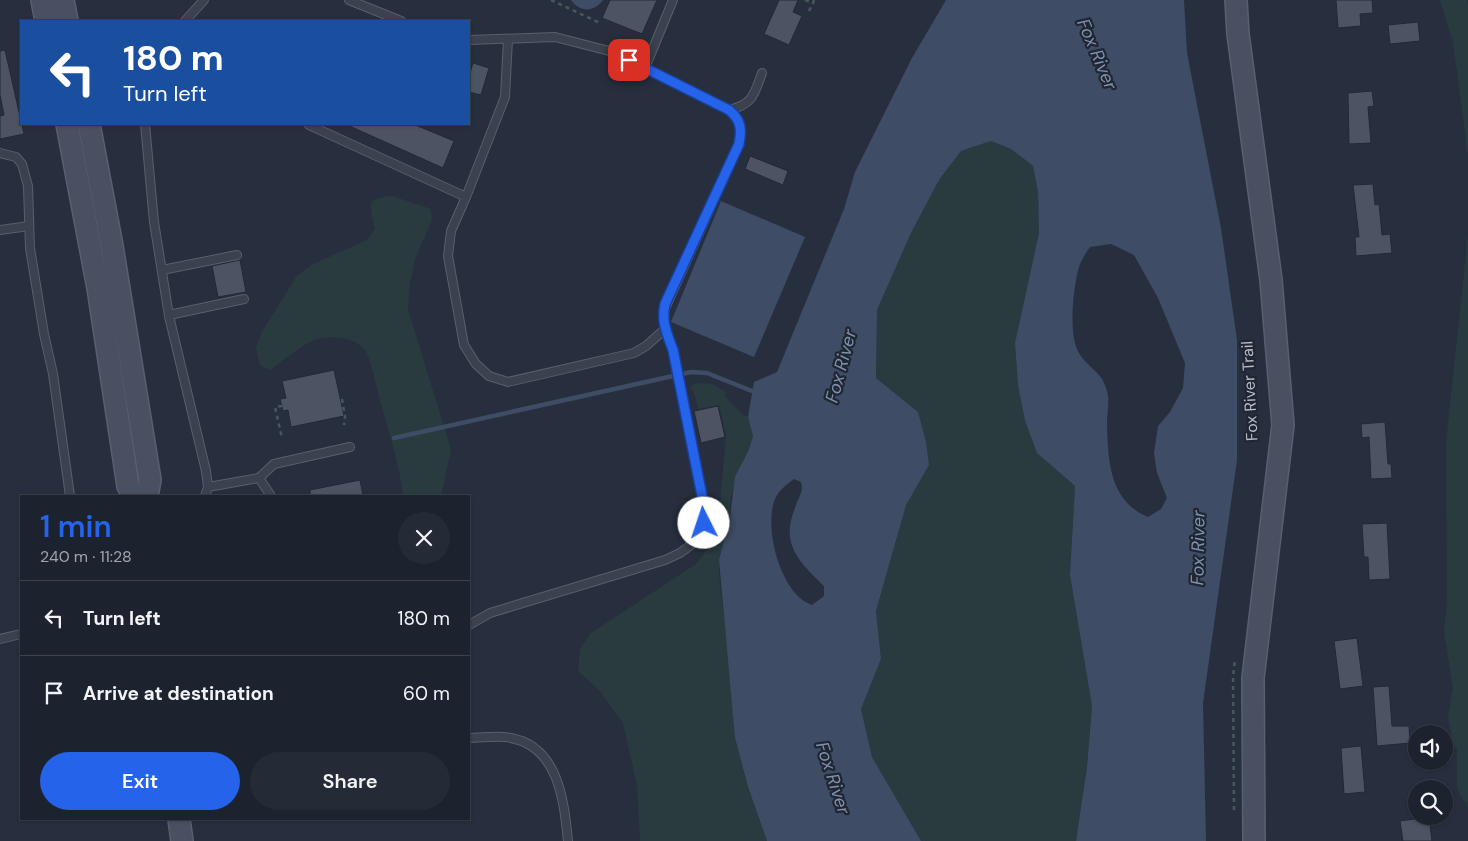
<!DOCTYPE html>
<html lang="en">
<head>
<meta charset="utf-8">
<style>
  body { margin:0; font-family:"DM Sans",sans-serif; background:#252b36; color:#f1f3f6; height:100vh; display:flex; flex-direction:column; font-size:19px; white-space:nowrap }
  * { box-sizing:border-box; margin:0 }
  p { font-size:16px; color:#a0a4aa }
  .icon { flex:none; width:28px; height:28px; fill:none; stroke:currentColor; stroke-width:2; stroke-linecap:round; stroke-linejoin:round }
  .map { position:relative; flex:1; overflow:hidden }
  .drawer { position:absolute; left:20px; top:495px; width:450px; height:325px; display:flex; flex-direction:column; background:#1d232e; border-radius:0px; box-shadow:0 1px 4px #0004,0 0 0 1px #3b404a }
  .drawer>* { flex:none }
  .hud { position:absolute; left:20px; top:20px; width:450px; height:105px; border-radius:0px; box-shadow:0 1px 4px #0004,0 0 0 1px #3b404a; background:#1a4fa0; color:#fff; overflow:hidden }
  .controls { position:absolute; left:1408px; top:725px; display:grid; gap:10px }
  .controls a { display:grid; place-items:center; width:45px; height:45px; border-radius:50%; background:#1d232e; box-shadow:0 1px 4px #0004,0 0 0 1px #3b404a; font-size:25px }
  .pin { position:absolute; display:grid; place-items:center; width:42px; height:42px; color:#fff; margin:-21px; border-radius:10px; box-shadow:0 2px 8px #0006 }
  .me { position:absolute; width:55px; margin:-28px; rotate:356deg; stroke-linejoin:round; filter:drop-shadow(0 0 4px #0008) }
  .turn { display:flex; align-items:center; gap:18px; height:105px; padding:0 20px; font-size:22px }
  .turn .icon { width:65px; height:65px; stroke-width:2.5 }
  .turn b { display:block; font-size:35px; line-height:42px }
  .round { display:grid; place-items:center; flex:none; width:52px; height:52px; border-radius:26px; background:#252b36 }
  .headline { display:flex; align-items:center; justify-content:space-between; height:85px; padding:0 20px }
  h1 { font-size:30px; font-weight:600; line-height:38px; color:#2563eb }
  .action { display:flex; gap:10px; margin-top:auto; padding:10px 20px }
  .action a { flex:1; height:58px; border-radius:30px; background:#2563eb; color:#fff; font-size:20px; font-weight:600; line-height:58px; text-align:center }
  .action a+a { background:#252b36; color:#f1f3f6 }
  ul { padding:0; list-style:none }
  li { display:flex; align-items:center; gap:15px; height:75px; padding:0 20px; border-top:1px solid #3b404a }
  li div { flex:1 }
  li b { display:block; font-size:19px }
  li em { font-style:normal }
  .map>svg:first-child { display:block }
  .green { fill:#293b3f }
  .water { fill:#3e4c65; fill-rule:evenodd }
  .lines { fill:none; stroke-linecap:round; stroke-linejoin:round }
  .stream { stroke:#3e4c65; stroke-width:4.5 }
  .building { fill:#4c5464; stroke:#222835 }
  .lane-casing { stroke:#595f6c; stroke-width:10 }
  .secondary-casing { stroke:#595f6c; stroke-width:24 }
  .path { stroke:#47585c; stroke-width:2.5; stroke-dasharray:4 4; stroke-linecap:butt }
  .lane { stroke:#3b414e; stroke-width:8 }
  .secondary { stroke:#495061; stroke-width:21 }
  .route-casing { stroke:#184099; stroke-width:12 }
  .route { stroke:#2563eb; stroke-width:9 }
  .labels { text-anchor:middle; stroke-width:4.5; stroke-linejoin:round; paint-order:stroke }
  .street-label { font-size:16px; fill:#b7bdc9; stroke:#202633 }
  .water-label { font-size:18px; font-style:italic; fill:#8191ae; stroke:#202633 }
</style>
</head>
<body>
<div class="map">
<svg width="1468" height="841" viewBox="0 0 1468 841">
  <rect width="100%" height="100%" fill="#272f3e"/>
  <g class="green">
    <path d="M1440 0H1467L1468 5V155L1453 42Z"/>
    <path d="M991 141 1011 149 1033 166 1038 192 1039 234 1015 343 1018 385 1025 421 1037 453 1075 486 1070 575 1092 706 1087 767 1076 841H921L872 757 861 709 881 659 876 611 906 504 929 465 918 412 876 378 877 310 911 233 939 180 961 151Z"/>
    <path d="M392 196 431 209 432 220 415 259 410 284 408 309 451 450 441 496H403C400 466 390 436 382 407 378 394 371 357 364 349 354 336 328 335 314 340 298 347 284 360 270 370L260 365 256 348 262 332 296 277 311 265 367 240 375 229C370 206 364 198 392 196Z"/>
    <path d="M1468 236V804L1462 799 1457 788V750L1453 745 1448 716 1453 688 1444 632 1447 599 1446 442Z"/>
    <path d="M696 383 712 384 726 392 725 396 741 413 748 417 753 436 749 449 743 459 730 499V517L719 560V576L731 678 735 738 748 788 767 841H640L637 785 623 723 599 690 578 671 580 649 591 633 696 564 717 537 726 436 719 405 698 409 695 396 690 387Z"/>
  </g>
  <g class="water">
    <path d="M571 0H603C594 12 580 13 571 0Z"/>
    <path d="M946 0H1184L1187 53 1221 228 1237 340V460L1203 703 1206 841H1076L1087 767 1092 706 1070 575 1075 486 1037 453 1025 421 1018 385 1015 343 1039 233 1038 192 1033 166 1011 149 991 141 961 151 939 180 911 233 877 310 876 378 918 412 926 442 929 465 906 505 876 611 881 659 861 709 872 757 921 841H767L748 787 735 738 719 560 730 517 735 477 749 449 753 436 748 417 754 382 777 372 844 209 855 172 912 58ZM1111 244 1134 255 1158 298 1185 363 1183 388 1170 412 1158 426 1154 453 1157 473 1167 498 1161 509 1148 517C1109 501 1108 460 1107 423 1107 414 1109 405 1108 396 1104 371 1090 371 1079 353 1068 336 1073 287 1079 267 1081 260 1086 253 1090 247ZM794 479 801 482C804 492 798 498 795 508 780 544 799 562 824 586V596L812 605C781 595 763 528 775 499 779 490 786 485 794 479Z"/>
    <path d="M721 201 805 237 754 357 671 322Z"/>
  </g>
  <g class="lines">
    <path class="stream" d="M394 438 691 372 707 373 752 391"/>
  </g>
  <g class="building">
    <path d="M610 0H657L642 34 602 18Z"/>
    <path d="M779 0H798L793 12 802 16 789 45 764 34Z"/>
    <path d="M1336 0H1372L1373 13 1360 14 1361 26 1338 28Z"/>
    <path d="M1418 22 1420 41 1390 44 1388 25Z"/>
    <path d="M5 50 24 134 0 139V116L4 115 0 95V51Z"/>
    <path d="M473 63 489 68 481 95 469 92V76Z"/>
    <path d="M1372 91 1374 106 1368 107 1371 143 1349 144 1348 93Z"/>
    <path d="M345 124H413L454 141 443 168Z"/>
    <path d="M750 156 788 171 783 185 745 169Z"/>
    <path d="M1373 184 1375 205 1379 204 1382 235 1390 234 1392 253 1356 256 1355 237H1359L1353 185Z"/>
    <path d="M240 260 246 292 218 297 212 266Z"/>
    <path d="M334 370 344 416 291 427 288 410 283 411 280 399 286 398 282 381Z"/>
    <path d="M718 406 725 437 701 443 694 411Z"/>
    <path d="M1385 422 1388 464H1391L1392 478 1371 479 1369 437 1362 438 1361 424Z"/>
    <path d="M360 480 363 496H310V490Z"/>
    <path d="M1387 523 1390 579 1369 580 1368 557H1364L1362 524Z"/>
    <path d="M1357 638 1363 686 1340 689 1334 641Z"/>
    <path d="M1389 686 1392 726H1409L1410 743 1377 746 1373 687Z"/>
    <path d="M1361 746 1365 792 1344 794 1341 748Z"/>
    <path d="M1429 817 1432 841H1403L1400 821Z"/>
  </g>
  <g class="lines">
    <g class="lane-casing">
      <g id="lane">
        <path d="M349 0 401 21"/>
        <path d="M185 21 204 0"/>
        <path d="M469 40 555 37 613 52 729 110C741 120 742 129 739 144L663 313 665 329 673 350 705 511 704 523 699 534 691 545 680 553 665 560 490 613 469 625"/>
        <path d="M645 68 673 0"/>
        <path d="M729 110C753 104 754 95 762 73"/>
        <path d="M145 124 154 222 169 316 206 471 208 487 205 496"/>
        <path d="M309 125 466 197 505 97 508 39"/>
        <path d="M0 153 16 157 22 164 28 186 30 248 44 334 53 374 70 496"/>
        <path d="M466 197 451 231 448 256 464 345 476 364 489 376 508 382 634 353 646 346 665 329"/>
        <path d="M0 230 29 226"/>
        <path d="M162 270 237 255"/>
        <path d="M169 315 244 299"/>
        <path d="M259 478 274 464 350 447"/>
        <path d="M208 487 259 478 271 496"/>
        <path d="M0 639 21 634"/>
        <path d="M469 738C482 738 498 735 511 738 559 747 564 802 568 841"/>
      </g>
    </g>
    <g class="secondary-casing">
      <g id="secondary">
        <path d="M42 0 46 21"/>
        <path d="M63 0 67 21"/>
        <path d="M1236 0 1238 34 1271 280 1283 425 1253 678 1254 841"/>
        <path d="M67 124 98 288 128 486 133 496"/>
        <path d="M89 124 112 246 150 480 147 496"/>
        <path d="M179 819 182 841"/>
      </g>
    </g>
    <g class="path">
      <path d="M551 0 600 23"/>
      <path d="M805 0 813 3 814 0"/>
      <path d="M809 11 813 3"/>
      <path d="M342 399 345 417 344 425"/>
      <path d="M282 406 275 407 282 438"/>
      <path d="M1234 810 1233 676 1235 660"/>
    </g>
    <use href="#lane" class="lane"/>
    <use href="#secondary" class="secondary"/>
  </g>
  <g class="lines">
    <g class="route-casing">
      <path id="route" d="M629 60 729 110C741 120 742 129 739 144L665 304C661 321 667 334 673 350L705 511 704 523"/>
    </g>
    <use href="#route" class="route"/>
  </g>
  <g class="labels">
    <g class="street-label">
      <text transform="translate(1249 391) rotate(-93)" y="6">Fox River Trail</text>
    </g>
    <g class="water-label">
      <text transform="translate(1097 54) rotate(67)" y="6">Fox River</text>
      <text transform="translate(841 366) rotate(-75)" y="6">Fox River</text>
      <text transform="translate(1198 548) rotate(-89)" y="6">Fox River</text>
      <text transform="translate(833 778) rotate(72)" y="6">Fox River</text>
    </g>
  </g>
</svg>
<div class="controls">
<a><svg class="icon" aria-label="sound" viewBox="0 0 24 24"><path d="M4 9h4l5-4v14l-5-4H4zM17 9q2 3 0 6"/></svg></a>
<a><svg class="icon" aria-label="search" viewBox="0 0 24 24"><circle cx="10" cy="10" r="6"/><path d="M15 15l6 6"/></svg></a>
</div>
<div class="pin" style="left:629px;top:60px;background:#d93025"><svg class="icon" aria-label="arrive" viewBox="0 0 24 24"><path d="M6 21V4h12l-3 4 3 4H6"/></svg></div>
<svg class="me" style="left:704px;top:523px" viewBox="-20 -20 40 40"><circle r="19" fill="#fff"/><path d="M0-13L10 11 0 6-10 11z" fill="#2563eb"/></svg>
<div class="hud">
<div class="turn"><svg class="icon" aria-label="left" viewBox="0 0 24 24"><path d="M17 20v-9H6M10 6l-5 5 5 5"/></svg><div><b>180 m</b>Turn left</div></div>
</div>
<section class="drawer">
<div class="headline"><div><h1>1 min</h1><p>240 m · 11:28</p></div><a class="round"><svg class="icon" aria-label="close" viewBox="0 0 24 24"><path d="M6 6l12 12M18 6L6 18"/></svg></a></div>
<ul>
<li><svg class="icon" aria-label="left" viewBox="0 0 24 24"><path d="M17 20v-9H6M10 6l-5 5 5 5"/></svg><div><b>Turn left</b></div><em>180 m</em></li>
<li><svg class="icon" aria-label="arrive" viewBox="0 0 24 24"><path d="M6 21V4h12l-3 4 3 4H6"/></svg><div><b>Arrive at destination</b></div><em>60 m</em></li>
</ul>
<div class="action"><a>Exit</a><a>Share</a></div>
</section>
</div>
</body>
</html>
